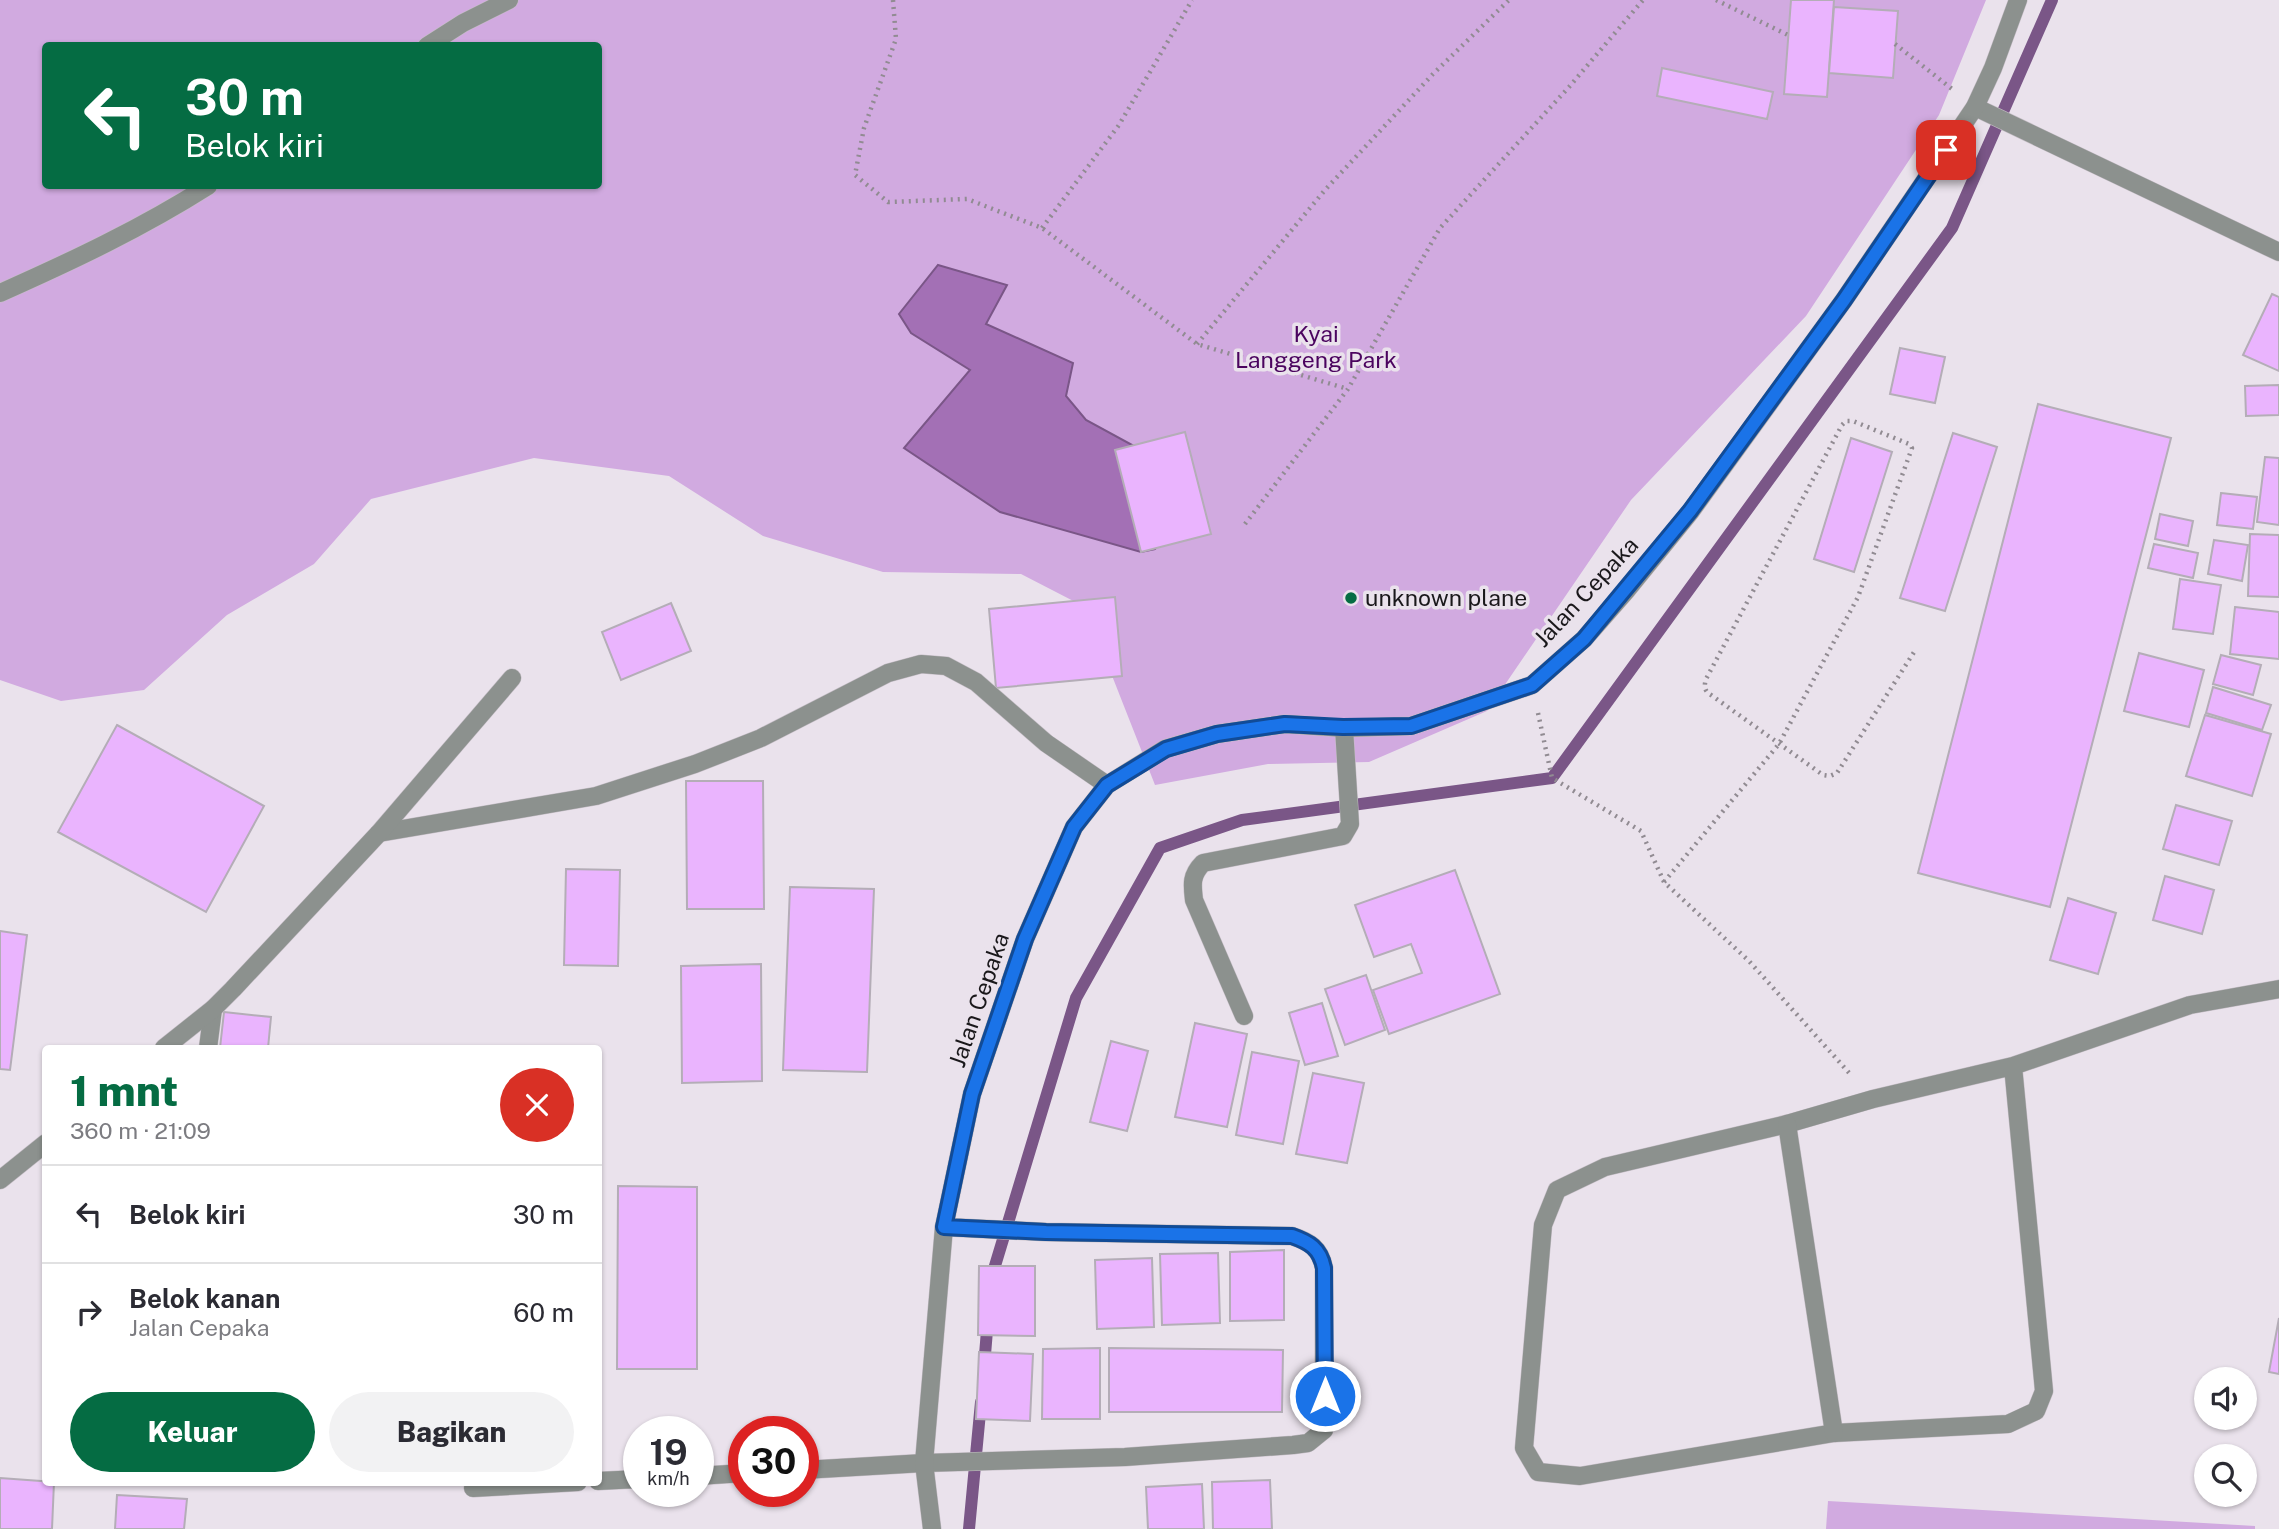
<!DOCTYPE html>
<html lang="id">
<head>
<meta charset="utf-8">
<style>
  body { margin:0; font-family:"Public Sans",sans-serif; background:#f2f2f3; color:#2b2b33; height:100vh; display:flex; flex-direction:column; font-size:26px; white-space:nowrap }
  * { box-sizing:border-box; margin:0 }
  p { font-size:23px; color:#7c7c81 }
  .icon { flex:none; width:38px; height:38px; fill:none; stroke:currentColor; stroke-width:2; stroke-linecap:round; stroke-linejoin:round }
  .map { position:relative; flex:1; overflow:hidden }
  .panel { position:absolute; left:42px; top:1045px; width:560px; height:441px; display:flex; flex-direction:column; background:#fff; border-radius:7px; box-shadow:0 2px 5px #0004 }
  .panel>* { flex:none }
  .banner { position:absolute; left:42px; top:42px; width:560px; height:147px; border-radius:7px; box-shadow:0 2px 5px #0004; background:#056c43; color:#fff; overflow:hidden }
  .buttons { position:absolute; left:2194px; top:1367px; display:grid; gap:14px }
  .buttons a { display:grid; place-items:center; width:63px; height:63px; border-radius:50%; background:#fff; box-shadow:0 2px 5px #0004; font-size:35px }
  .speed { position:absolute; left:623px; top:1416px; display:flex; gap:14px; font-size:35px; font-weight:700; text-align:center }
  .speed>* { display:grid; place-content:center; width:91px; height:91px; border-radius:50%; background:#fff; box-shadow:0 2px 5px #0004; line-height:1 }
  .speed small { font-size:18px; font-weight:400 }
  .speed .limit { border:10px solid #d22; background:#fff; color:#111 }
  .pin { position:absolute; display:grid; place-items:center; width:60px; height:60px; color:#fff; margin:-30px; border-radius:14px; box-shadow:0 4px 10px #0006 }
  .me { position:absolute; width:77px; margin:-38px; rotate:0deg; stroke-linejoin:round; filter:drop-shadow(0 0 5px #0008) }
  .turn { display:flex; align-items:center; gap:24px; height:147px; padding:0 28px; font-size:32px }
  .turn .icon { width:91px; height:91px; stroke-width:2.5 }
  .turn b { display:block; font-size:49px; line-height:60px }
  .round { display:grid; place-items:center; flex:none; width:74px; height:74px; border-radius:37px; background:#f2f2f3 }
  .head { display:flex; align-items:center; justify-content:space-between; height:119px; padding:0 28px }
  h1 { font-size:42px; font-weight:800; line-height:52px; color:#056c43 }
  .button { display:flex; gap:14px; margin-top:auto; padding:14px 28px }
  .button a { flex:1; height:80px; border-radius:42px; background:#056c43; color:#fff; font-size:28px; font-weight:800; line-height:80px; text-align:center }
  .button a+a { background:#f2f2f3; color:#2b2b33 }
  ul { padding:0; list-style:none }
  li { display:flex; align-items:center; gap:21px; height:98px; padding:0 28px; border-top:2px solid #e1e1e2 }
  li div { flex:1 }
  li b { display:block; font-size:26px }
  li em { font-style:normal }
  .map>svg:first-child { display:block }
  .green { fill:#d1aae0; fill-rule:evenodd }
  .water { fill:#a370b5; stroke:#7a5687; stroke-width:2 }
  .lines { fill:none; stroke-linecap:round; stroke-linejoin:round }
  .stream { stroke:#7a5687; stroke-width:12 }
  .building { fill:#eab4fe; stroke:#b4adb7; stroke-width:2 }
  .service-casing { stroke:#c5bec6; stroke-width:19 }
  .pedestrian-casing { stroke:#c5bec6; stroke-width:19 }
  .minor-casing { stroke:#c5bec6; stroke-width:19 }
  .tertiary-casing { stroke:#c5bec6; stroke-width:19 }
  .path { stroke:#918b92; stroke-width:4.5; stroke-dasharray:2 5; stroke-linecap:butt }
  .service { stroke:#8c918e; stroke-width:18 }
  .pedestrian { stroke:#8c918e; stroke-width:18 }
  .minor { stroke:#8c918e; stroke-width:18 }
  .tertiary { stroke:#8c918e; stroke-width:18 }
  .route-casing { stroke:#114b97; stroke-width:18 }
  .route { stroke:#1a73e8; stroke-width:12 }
  .poi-dot { fill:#056c43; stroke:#eae2ec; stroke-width:2.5 }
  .labels { text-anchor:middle; stroke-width:7; stroke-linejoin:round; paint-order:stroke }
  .park-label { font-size:23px; fill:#4b045f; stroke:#eae2ec }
  .street-label { font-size:23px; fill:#1a181b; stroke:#eae2ec }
  .poi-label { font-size:23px; fill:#1a181b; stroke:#eae2ec; text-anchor:start }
</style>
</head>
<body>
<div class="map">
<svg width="2279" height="1529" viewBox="0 0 2279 1529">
  <rect width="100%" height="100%" fill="#eae2ec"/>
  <g class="green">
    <path d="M0 0H1986L1939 115 1806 316 1631 500 1487 711 1369 762 1268 764 1155 785 1085 607 1021 574 883 572 763 536 669 476 534 458 371 499 314 564 227 615 144 690 61 701 0 680ZM46 46H598V186H46Z"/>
    <path d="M1828 1501 2255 1526V1529H1826Z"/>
  </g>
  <path class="water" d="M938 265 1007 285 986 324 1073 363 1066 396 1086 420 1156 458 1175 525 1155 549 1141 552 1000 512 904 448 970 370 911 333 899 314Z"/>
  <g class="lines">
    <g class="stream">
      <path d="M991 1279 1076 998 1160 848 1242 820 1552 778 1952 228 2052 0"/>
      <path d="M984 1367 988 1318"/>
      <path d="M969 1529 981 1402"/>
    </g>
  </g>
  <g class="building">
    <path d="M1791 0H1834L1827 97 1784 94Z"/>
    <path d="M1834 7 1898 11 1893 78 1829 73Z"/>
    <path d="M1662 68 1773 92 1767 119 1657 96Z"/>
    <path d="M2272 294 2279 297V371L2243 355Z"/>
    <path d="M1900 348 1945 357 1935 403 1890 394Z"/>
    <path d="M2279 385V415L2246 416 2245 386Z"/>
    <path d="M2038 404 2171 438 2050 907 1918 873Z"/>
    <path d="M1185 432 1211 534 1141 552 1115 450Z"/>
    <path d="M1953 433 1997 447 1945 611 1900 598Z"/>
    <path d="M1851 438 1892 452 1854 572 1814 559Z"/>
    <path d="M2265 457 2279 458V525L2257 522Z"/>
    <path d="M2221 493 2257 497 2253 529 2217 525Z"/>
    <path d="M2160 514 2193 521 2188 546 2155 539Z"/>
    <path d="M2250 534 2279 535V597L2248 596Z"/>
    <path d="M2214 540 2248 545 2242 581 2208 574Z"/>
    <path d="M2154 544 2198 553 2193 578 2148 568Z"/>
    <path d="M2180 579 2221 585 2213 634 2173 629Z"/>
    <path d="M1115 597 1122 676 996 688 989 609Z"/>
    <path d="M671 603 691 651 621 680 602 632Z"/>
    <path d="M2235 607 2279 612V659L2230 654Z"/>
    <path d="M2139 653 2204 670 2189 727 2124 711Z"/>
    <path d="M2221 655 2261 665 2253 695 2213 684Z"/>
    <path d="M2213 687 2271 705 2262 730 2206 713Z"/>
    <path d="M2205 715 2271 734 2252 796 2186 776Z"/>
    <path d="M117 725 264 806 206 912 58 832Z"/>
    <path d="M686 781H763L764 909H687Z"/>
    <path d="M2176 805 2232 821 2219 865 2163 849Z"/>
    <path d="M566 869 620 870 618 966 564 965Z"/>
    <path d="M1455 870 1500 994 1389 1034 1373 990 1422 973 1411 944 1374 957 1355 905Z"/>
    <path d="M2165 876 2214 890 2202 934 2153 920Z"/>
    <path d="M790 887 874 889 867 1072 783 1070Z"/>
    <path d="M2068 898 2116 913 2098 974 2050 960Z"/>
    <path d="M0 931 27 935 10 1070 0 1069Z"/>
    <path d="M761 964 762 1081 682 1083 681 966Z"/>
    <path d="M1366 975 1385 1030 1345 1045 1325 989Z"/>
    <path d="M1322 1003 1338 1056 1305 1065 1289 1013Z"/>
    <path d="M224 1012 271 1017 268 1048H220Z"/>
    <path d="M1195 1023 1247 1034 1227 1127 1175 1117Z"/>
    <path d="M1111 1041 1148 1051 1127 1131 1090 1122Z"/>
    <path d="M1252 1052 1299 1061 1283 1144 1236 1135Z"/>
    <path d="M1313 1073 1364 1083 1347 1163 1296 1154Z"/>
    <path d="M618 1186 697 1187V1369H617Z"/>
    <path d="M1284 1250V1320L1230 1321V1252Z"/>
    <path d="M1218 1253 1220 1323 1162 1325 1160 1254Z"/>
    <path d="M1152 1258 1154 1327 1097 1329 1095 1260Z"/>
    <path d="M979 1266H1035V1336L978 1335Z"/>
    <path d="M2279 1318V1374L2269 1372Z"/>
    <path d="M1100 1348V1419H1042L1043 1349Z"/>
    <path d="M1109 1348 1283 1350 1282 1412H1109Z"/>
    <path d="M979 1352 1033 1354 1030 1421 976 1419Z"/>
    <path d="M0 1478 54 1482 52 1529H0Z"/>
    <path d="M1270 1480 1272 1529H1213L1212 1482Z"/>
    <path d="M1202 1484 1204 1529H1148L1146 1487Z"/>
    <path d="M117 1495 187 1499 184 1529H115Z"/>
  </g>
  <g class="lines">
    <g class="service-casing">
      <g id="service">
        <path d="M1244 1016 1194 900C1192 884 1191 875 1203 863L1343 836 1350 824 1344 728"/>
        <path d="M208 1048 213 1009"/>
        <path d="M2013 1066 2044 1391 2036 1411 2008 1424 1834 1433 1580 1476 1538 1472 1524 1448 1543 1225 1557 1190 1605 1167 1787 1124 1873 1099 2013 1066 2190 1005 2279 989"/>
        <path d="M1787 1124 1834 1433"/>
      </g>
    </g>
    <g class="pedestrian-casing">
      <g id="pedestrian">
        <path d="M427 46 463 23 509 0"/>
        <path d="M0 293C72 261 142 228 208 186"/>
      </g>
    </g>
    <g class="minor-casing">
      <g id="minor">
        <path d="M1975 107 2279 252"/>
        <path d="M379 833 596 796 695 764 761 738 888 673 921 664 946 666 976 682 1046 743 1107 785"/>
        <path d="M164 1048 213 1009 233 989 379 833 512 678"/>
        <path d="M0 1180 46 1143"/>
        <path d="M803 1470 924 1463 1125 1457 1293 1445 1308 1443 1324 1430V1268C1320 1248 1310 1242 1292 1236L1046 1232 944 1227"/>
        <path d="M698 1476 744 1473"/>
        <path d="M598 1481 639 1479"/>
        <path d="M473 1488 578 1482"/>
      </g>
    </g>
    <g class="tertiary-casing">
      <path id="tertiary" d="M932 1529 924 1463 944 1227 972 1094 1025 939 1074 827 1107 785 1165 749 1217 734 1285 724 1344 728 1411 726 1532 685 1584 639 1626 591 1691 511 1844 300 1975 107 1993 68 2018 0"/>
    </g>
    <g class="path">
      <path d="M893 0 896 39 864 128 855 175 888 202 967 199 1042 228 1197 344 1348 389"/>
      <path d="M1716 0 1788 35"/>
      <path d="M1895 44 1952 89"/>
      <path d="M1042 228 1119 125 1192 0"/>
      <path d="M1197 344 1325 190 1433 74 1509 0"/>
      <path d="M1245 524 1348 389 1440 228 1569 87 1643 0"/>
      <path d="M1538 713 1552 778 1641 831 1664 882 1749 961 1851 1075"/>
      <path d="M1664 882 1779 744 1858 597 1912 448 1909 444 1853 421H1846L1842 425 1706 679C1704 686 1704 691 1711 695L1823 775 1830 776 1837 773 1916 649"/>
    </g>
    <use href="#service" class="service"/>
    <use href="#pedestrian" class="pedestrian"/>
    <use href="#minor" class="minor"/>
    <use href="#tertiary" class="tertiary"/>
  </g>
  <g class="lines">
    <g class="route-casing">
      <path id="route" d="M1325 1396 1324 1268C1320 1248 1309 1242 1292 1236L1046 1232 944 1227 972 1094 1025 939 1074 827 1107 785 1166 749 1217 734 1285 724 1343 727 1411 726 1532 685 1584 639 1690 511 1844 300 1946 150"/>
    </g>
    <use href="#route" class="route"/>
  </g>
  <circle class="poi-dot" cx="1351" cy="598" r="7"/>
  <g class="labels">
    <g class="park-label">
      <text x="1316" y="342">Kyai<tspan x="1316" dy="26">Langgeng Park</tspan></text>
    </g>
    <g class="street-label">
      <text transform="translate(1586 592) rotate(-47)" y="8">Jalan Cepaka</text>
      <text transform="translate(979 1000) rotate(-71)" y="8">Jalan Cepaka</text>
    </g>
    <g class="poi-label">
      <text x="1365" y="606">unknown plane</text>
    </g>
  </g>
</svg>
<div class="buttons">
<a><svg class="icon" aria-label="sound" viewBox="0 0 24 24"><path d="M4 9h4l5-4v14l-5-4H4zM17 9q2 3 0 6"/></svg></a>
<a><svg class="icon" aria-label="search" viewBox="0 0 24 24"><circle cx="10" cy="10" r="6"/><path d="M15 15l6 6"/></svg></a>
</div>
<div class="speed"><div>19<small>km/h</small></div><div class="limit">30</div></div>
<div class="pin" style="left:1946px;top:150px;background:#d93025"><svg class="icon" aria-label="arrive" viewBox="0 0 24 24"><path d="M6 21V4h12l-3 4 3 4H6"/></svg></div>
<svg class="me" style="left:1325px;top:1396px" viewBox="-20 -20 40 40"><circle r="17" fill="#1a73e8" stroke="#fff" stroke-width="3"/><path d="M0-11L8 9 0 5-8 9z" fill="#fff"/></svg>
<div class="banner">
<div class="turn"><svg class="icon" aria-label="left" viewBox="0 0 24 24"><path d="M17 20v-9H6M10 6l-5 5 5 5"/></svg><div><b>30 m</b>Belok kiri</div></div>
</div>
<section class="panel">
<div class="head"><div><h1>1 mnt</h1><p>360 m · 21:09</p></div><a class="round" style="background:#d93025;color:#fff"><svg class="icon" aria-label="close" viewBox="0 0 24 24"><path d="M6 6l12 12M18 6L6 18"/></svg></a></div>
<ul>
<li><svg class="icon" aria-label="left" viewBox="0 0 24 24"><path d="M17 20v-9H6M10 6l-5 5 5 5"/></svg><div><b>Belok kiri</b></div><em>30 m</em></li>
<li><svg class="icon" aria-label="right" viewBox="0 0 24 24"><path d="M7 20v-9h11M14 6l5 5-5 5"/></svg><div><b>Belok kanan</b><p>Jalan Cepaka</p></div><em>60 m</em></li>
</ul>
<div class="button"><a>Keluar</a><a>Bagikan</a></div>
</section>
</div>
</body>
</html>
